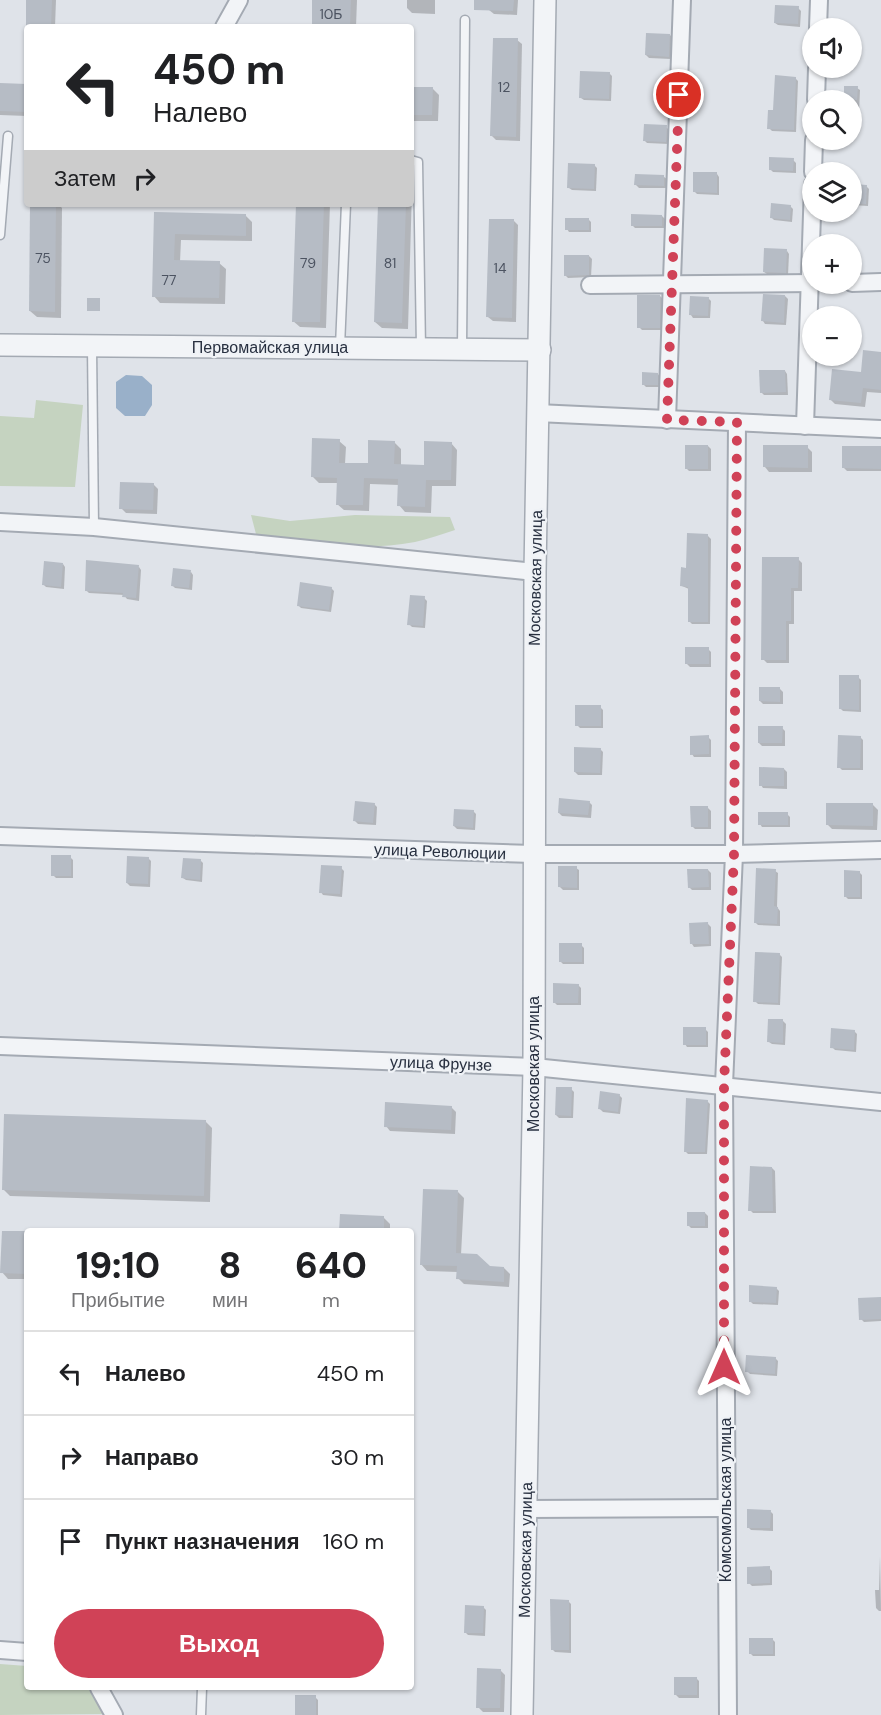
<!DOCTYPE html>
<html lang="ru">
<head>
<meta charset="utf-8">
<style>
  body { margin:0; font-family:"DM Sans",sans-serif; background:#f2f2f2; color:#202124; height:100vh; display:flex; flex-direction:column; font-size:22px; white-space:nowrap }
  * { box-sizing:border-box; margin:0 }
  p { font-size:20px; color:#757577 }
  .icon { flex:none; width:33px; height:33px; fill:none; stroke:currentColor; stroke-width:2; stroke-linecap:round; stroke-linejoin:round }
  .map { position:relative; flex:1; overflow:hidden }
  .side { position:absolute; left:24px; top:1228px; width:390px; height:462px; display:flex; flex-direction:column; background:#fff; border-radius:6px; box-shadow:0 2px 4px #0004 }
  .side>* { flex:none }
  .banner { position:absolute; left:24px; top:24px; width:390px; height:183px; border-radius:6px; box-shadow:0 2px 4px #0004; background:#fff; color:#202124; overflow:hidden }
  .fabs { position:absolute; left:802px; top:18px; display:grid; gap:12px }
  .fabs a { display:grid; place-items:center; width:60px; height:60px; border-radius:50%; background:#fff; box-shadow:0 2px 4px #0004; font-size:30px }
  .pin { position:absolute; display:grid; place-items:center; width:51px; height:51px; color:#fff; margin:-26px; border:3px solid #fff; border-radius:50%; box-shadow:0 2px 6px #0007 }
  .me { position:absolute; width:66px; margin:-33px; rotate:0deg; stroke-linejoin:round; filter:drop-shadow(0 0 4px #0008) }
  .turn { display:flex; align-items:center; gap:21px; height:126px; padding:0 30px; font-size:27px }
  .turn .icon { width:78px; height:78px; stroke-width:2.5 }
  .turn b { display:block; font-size:42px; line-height:51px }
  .then { display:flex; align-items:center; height:57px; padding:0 30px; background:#0003; gap:12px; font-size:22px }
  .eta { display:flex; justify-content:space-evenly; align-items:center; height:102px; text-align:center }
  .eta b { font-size:36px; font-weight:800; line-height:42px }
  .button { display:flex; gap:12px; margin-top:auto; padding:12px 30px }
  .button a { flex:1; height:69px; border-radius:36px; background:#d04257; color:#fff; font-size:24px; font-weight:800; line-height:69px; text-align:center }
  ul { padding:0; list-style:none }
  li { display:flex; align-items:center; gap:18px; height:84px; padding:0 30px; border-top:2px solid #e0e0e0 }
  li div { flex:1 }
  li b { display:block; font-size:22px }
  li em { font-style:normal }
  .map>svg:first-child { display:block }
  .green { fill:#c5d3c0 }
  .water { fill:#99b0c9 }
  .shadow { fill:#0003 }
  .building { fill:#b6bcc5 }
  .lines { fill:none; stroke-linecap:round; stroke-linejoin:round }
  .service-casing { stroke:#a4aab3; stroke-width:11 }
  .minor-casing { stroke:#a4aab3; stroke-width:20 }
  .tertiary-casing { stroke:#a4aab3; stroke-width:24 }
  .service { stroke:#f2f4f7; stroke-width:8 }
  .minor { stroke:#f2f4f7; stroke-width:16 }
  .tertiary { stroke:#f2f4f7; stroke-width:21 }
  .route { stroke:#d04257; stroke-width:10; stroke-dasharray:0 18 }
  .labels { text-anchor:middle; stroke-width:4.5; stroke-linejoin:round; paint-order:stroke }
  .number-label { font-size:14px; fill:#4c5361 }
  .street-label { font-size:16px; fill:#283040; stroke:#eff2f6 }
</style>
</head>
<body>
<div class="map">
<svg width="881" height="1715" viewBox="0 0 881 1715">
  <rect width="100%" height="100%" fill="#dfe3e9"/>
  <g class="green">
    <path d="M36 400 83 405 75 487 0 486V416L34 418Z"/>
    <path d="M251 515 290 521 355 515 450 517 455 530C442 534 428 539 415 542 364 552 306 544 256 534Z"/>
    <path d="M0 1664 27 1666V1688H92L106 1714 0 1715Z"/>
  </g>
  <path class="water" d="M126 375 142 376 152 385V405L145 416H125L116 408V382Z"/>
  <g class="shadow">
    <path d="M28 0H56L55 27H27Z"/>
    <path d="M314 0H357L356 27H313Z"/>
    <path d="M407 0H435V14L412 13 407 8Z"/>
    <path d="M490 0H518L517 15 494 14 489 10Z"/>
    <path d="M798 8 801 11 800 27 778 25 775 23Z"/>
    <path d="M670 35 673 38 671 59 649 58 646 55Z"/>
    <path d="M517 40 522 44 520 141 496 140 492 136Z"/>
    <path d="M609 73 612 76 611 101 584 100 581 98Z"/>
    <path d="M795 78 798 81 796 132 772 131 769 128Z"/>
    <path d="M0 85H27V116L0 115Z"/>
    <path d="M846 87 857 88 860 90 859 114H852V100H845Z"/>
    <path d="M411 88H432L439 95 438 121H411Z"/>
    <path d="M666 127 669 130V144L647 143 644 140Z"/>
    <path d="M793 160 796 163V173L773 172 770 169Z"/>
    <path d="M594 165 597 168 596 191 572 190 569 188Z"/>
    <path d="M717 174 719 177V195L697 194 694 191Z"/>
    <path d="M664 177 667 179 666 188H639L636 185Z"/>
    <path d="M852 186H866L869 189 868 206 852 205Z"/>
    <path d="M411 189 412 190 408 329 382 328 375 322 379 204H411Z"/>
    <path d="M32 204H58L62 208 61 318 37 317 30 311Z"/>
    <path d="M297 204H330L326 328 300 327 293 321Z"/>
    <path d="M790 206 793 209 792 222 774 220 771 217Z"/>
    <path d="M155 214 245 215 252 222V241L181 240 180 262 219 263 226 269 225 304 160 303 154 296Z"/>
    <path d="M662 216 665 219V228H635L632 225Z"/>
    <path d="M588 219 591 222V232H569L567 229Z"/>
    <path d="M514 221 518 225 516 322 493 321 488 317Z"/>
    <path d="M787 251 789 254 788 275 767 274 764 272Z"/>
    <path d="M852 253 859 256 858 275 852 274Z"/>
    <path d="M589 256 592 259 591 277 568 278 565 275Z"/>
    <path d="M660 296 663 299 662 330H642L639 327Z"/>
    <path d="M785 296 788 299 786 325 765 324 763 321Z"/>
    <path d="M708 298 711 301 710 318H693L691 315Z"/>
    <path d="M881 354V393L867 392 865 407 835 404 830 399 862 374Z"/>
    <path d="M785 371 787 374 788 395H764L761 392Z"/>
    <path d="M658 374 660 377V387H646L643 384Z"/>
    <path d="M339 441 346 447 345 464 369 465 394 442 401 449V466H425L451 443 457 450 456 486H432L431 513 405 512 399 505V485L370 484 369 511 344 510 337 504 338 483H319L313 477Z"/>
    <path d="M708 446 711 449V471H689L686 468Z"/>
    <path d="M807 447 812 452V472H769L765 467Z"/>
    <path d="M881 448V471H847L844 468Z"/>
    <path d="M153 484 158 489 157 514 126 513 121 508Z"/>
    <path d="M708 536 711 539 710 624H692L690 622 689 589 682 586 687 569Z"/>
    <path d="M798 559 802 563V591H794V624H789V663H767L763 659Z"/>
    <path d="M63 564 65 567 64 589 46 587 43 584Z"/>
    <path d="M139 567 141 570 139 601 127 599 124 595 89 593 86 590Z"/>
    <path d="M191 572 193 575 192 590 175 588 172 585Z"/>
    <path d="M331 588 334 591 331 612 301 608 298 605Z"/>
    <path d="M424 598 427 601 425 628 412 627 409 624Z"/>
    <path d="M708 649 711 652V667H690L687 664Z"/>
    <path d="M858 677 861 680V712L843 711 840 708Z"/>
    <path d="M780 689 783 692V704H763L760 701Z"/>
    <path d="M600 707 603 710V728H580L577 725Z"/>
    <path d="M782 728 785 731V746H762L759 743Z"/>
    <path d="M708 737 711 740V757H694L692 754Z"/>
    <path d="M860 737 863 740V770H842L839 767Z"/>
    <path d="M600 749 603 752 602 775H578L575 772Z"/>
    <path d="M784 769 787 772V789L763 788 761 785Z"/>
    <path d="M589 802 592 805 591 818 562 816 559 813Z"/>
    <path d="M374 804 377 807 376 825 358 824 355 821Z"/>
    <path d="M873 805 878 810 877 830 832 829 828 825Z"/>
    <path d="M708 808 711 811V829H695L692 826Z"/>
    <path d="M473 811 476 814 475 830 457 829 454 826Z"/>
    <path d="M787 814 790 817V827H762L760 824Z"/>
    <path d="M70 857 73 860V878H56L53 875Z"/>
    <path d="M148 858 151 861 150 887 130 886 127 883Z"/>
    <path d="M200 860 203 863 202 882 186 880 183 878Z"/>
    <path d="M341 868 344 871 342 897 323 895 321 892Z"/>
    <path d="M576 868 579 870V890H563L560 887Z"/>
    <path d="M708 870 711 873V890H692L689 887Z"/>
    <path d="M775 871 778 873 777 907 780 911V926L758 925 755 922Z"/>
    <path d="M859 872 862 875V899H848L845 896Z"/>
    <path d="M708 924 711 927V946L694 947 692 944Z"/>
    <path d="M581 945 584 948V964H563L560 961Z"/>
    <path d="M779 954 782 957 780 1005 758 1004 755 1001Z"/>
    <path d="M578 985 581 988V1005H557L554 1002Z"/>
    <path d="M783 1021 786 1024 785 1045 772 1044 769 1042Z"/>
    <path d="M705 1029 708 1032V1047H687L685 1044Z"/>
    <path d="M854 1031 857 1034 856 1052 835 1050 832 1047Z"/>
    <path d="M571 1089 574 1092 573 1118H559L556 1115Z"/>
    <path d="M619 1095 622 1098 620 1114 603 1112 600 1109Z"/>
    <path d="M707 1101 710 1104 707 1154H688L685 1151Z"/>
    <path d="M451 1107 456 1112 455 1134 390 1131 386 1126Z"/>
    <path d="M205 1121 212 1128 210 1202 10 1196 4 1190Z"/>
    <path d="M772 1168 775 1171 776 1213H753L750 1210Z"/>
    <path d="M458 1192 464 1198 461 1255 489 1267 504 1268 510 1274 509 1287 464 1284 458 1278V1272L427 1271 421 1264Z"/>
    <path d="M705 1213 708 1216V1228H691L688 1225Z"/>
    <path d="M383 1217 390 1224V1232H341Z"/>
    <path d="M27 1233V1279H8L2 1272Z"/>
    <path d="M776 1288 779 1291 778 1305 753 1304 750 1301Z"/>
    <path d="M881 1299V1321L864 1322 861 1319Z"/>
    <path d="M775 1358 778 1361 777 1376 750 1374 747 1371Z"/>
    <path d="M770 1511 773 1514V1531L751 1530 748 1527Z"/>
    <path d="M880 1556 881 1611H879L876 1608 875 1590H879Z"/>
    <path d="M769 1568 772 1571V1585L752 1586 749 1583Z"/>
    <path d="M568 1601 571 1604V1653L555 1652 552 1649Z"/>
    <path d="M483 1607 486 1610 485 1636 468 1635 465 1632Z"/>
    <path d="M772 1639 775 1642V1656H753L750 1653Z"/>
    <path d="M500 1670 505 1675 504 1712H483L478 1707Z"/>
    <path d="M696 1678 699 1681V1698H679L676 1695Z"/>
    <path d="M315 1697 318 1700V1715H297Z"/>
  </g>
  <g class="building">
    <path d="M26 0H52L51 27H26Z"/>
    <path d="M312 0H351L350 27H312Z"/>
    <path d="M474 0H514L513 11 474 10Z"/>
    <path d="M775 5 799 6 798 24 774 23Z"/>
    <path d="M646 33 670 34 669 57 645 55Z"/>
    <path d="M493 38H518L516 137 490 136Z"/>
    <path d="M580 71 610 72 609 99 579 98Z"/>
    <path d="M775 75 796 77 794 130 767 129 768 110H773Z"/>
    <path d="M0 83 27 84V112L0 111Z"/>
    <path d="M844 86H858L857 100H844Z"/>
    <path d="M411 87H433L432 115H411Z"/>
    <path d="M644 124 667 125 666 142 643 141Z"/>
    <path d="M769 157 794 158 793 171 769 170Z"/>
    <path d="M568 163 595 164 594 189 567 188Z"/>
    <path d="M693 172H717V193L693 192Z"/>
    <path d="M635 174 664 175V186L634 185Z"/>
    <path d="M852 184 867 185 866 204 852 203Z"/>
    <path d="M771 203 791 205 790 220 770 218Z"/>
    <path d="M30 204H56L55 312 29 311Z"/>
    <path d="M296 204H324L320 322H292Z"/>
    <path d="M378 204H406L402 323 374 322Z"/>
    <path d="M154 212 246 214V236L175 234 174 260 220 261 219 298 152 297Z"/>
    <path d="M631 214 662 215V226H631Z"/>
    <rect x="565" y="218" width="24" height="12"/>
    <path d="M489 219H514L512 318 486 317Z"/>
    <path d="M764 248 787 249 786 273 763 272Z"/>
    <path d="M564 255H589V275L564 276Z"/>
    <path d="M763 294 785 295 784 323 761 321Z"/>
    <rect x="637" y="295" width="23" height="33"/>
    <path d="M690 296 709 297 708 316 689 315Z"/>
    <rect x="87" y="298" width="13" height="13"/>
    <path d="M863 350 881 352V390L863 388 861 403 829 400 832 369 861 372Z"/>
    <path d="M759 370H785L786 392 760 393Z"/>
    <path d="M642 372 658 373V385H642Z"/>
    <path d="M312 438 340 439 339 463H368V440L395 441 394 464 424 465V441L452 442 451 480H426L425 507 397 506 398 479 364 478 363 505H336L337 478 311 477Z"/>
    <rect x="685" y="445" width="23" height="24"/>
    <path d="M763 445H808V468L763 467Z"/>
    <path d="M842 446H881V469L842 468Z"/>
    <path d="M120 482 154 483 153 510 119 509Z"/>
    <path d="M687 533 708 534V622H688V587L680 586 681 567 686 568Z"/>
    <path d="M762 557H799L798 588H791V621H786V660H761Z"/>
    <path d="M86 560 139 565 136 598 122 597 123 593 85 591Z"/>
    <path d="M44 561 63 563 61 587 42 585Z"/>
    <path d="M173 568 191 570 189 588 171 586Z"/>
    <path d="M300 582 332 587 329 610 297 606Z"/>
    <path d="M410 595 425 596 423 626 407 625Z"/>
    <rect x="685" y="647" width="24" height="17"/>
    <path d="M839 675H859V710L839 709Z"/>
    <path d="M759 687H780V702L759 701Z"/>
    <rect x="575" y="705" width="26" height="21"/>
    <path d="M758 726H783L782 743H758Z"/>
    <path d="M709 735V754L690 755V736Z"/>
    <path d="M838 735 861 736 860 768H837Z"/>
    <path d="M574 747 601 748 600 773 574 772Z"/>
    <path d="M759 767 784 768V786H759Z"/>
    <path d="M559 798 590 801 588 815 558 813Z"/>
    <path d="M355 801 375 803 373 823 353 821Z"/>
    <path d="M826 803H873V826L826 825Z"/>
    <path d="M690 806H708V827H691Z"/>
    <path d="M454 809 474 810 473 828 453 826Z"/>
    <rect x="758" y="812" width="30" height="13"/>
    <rect x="51" y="855" width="20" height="21"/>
    <path d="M127 856 149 857 148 884 126 883Z"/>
    <path d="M183 858 201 859 200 880 181 878Z"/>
    <path d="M321 865 342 866 340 894 319 893Z"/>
    <path d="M558 866H577V888L558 887Z"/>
    <path d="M756 868 776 869 774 906 778 907 777 924 754 923Z"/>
    <path d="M687 869H708L709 887 688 888Z"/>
    <path d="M844 870 860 871V897H844Z"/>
    <path d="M708 922 709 944H690L689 923Z"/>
    <rect x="559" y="943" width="23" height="19"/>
    <path d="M755 952 780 953 778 1003 753 1002Z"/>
    <path d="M553 983 579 984 578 1003H553Z"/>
    <path d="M768 1019H783V1043L767 1042Z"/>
    <rect x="683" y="1027" width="23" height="18"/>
    <path d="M831 1028 855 1030 854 1050 830 1048Z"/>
    <path d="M556 1087H572L571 1116 555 1115Z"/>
    <path d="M600 1091 620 1094 618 1112 598 1109Z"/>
    <path d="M686 1098 708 1100 705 1152H684Z"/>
    <path d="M385 1102 452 1106 451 1130 384 1127Z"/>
    <path d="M4 1114 206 1120 204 1196 2 1190Z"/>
    <path d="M750 1166 772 1167 773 1211H748Z"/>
    <path d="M423 1189 458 1190 456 1253 477 1254 490 1266 504 1267V1282L456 1279 457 1266 420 1265Z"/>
    <rect x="687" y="1212" width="18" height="14"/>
    <path d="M340 1214 384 1216V1232H339Z"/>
    <path d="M2 1231H27V1274L0 1273Z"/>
    <path d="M749 1285 777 1287 776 1303 749 1302Z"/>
    <path d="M881 1297V1319L859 1320 858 1298Z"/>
    <path d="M746 1355 776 1357 775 1374 745 1372Z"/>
    <path d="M747 1509 771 1510 770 1528H747Z"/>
    <path d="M770 1566V1583L747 1584V1567Z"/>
    <path d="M550 1599 569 1600V1650H551Z"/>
    <path d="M465 1605 484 1606 483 1633H464Z"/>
    <rect x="749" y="1638" width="24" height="16"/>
    <path d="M477 1668 501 1669 500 1708H476Z"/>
    <rect x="674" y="1677" width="23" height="18"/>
    <rect x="295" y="1695" width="21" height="20"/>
  </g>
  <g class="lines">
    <g class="service-casing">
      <g id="service">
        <path d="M411 160 418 162 421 348"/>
        <path d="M0 235 8 136"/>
        <path d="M92 347 94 527"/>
        <path d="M340 347 346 204"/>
        <path d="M462 348 465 20"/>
        <path d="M201 1715 202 1688"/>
      </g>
    </g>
    <g class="minor-casing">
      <g id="minor">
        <path d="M224 27 239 0"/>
        <path d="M818 28 819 0"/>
        <path d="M816 100 817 68"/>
        <path d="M813 172 814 140"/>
        <path d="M852 283 881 282"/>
        <path d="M590 285 813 283"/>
        <path d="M537 413 881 429"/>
        <path d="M667 420 682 0"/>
        <path d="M805 426 813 184"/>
        <path d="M0 522 94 527 535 572"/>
        <path d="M0 836 533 854H734L881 850"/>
        <path d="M0 1046 534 1067 881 1102"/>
        <path d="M526 1509 725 1508"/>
        <path d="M0 1650 27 1652"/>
        <path d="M99 1688 114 1715"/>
        <path d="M728 1715 724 1085 734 854 737 422"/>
      </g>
    </g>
    <g class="tertiary-casing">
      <g id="tertiary">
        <path d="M0 345 540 350"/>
        <path d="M522 1715 534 1067 535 572 545 0"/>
      </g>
    </g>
    <use href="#service" class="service"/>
    <use href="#minor" class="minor"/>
    <use href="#tertiary" class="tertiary"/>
  </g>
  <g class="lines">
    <path class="route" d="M679 95 667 420 737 422 734 854 724 1085V1367"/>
  </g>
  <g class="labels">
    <g class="number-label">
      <text x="331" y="19">10Б</text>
      <text x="504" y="92">12</text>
      <text x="43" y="263">75</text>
      <text x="308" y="268">79</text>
      <text x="390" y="268">81</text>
      <text x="500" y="273">14</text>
      <text x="169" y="285">77</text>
    </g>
    <g class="street-label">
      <text x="270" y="353">Первомайская улица</text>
      <text transform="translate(535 578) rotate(-89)" y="6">Московская улица</text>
      <text transform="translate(440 851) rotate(2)" y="6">улица Революции</text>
      <text transform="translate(441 1063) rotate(2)" y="6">улица Фрунзе</text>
      <text transform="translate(533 1064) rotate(-90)" y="6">Московская улица</text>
      <text transform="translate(725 1500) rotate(-90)" y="6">Комсомольская улица</text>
      <text transform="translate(525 1550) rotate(-89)" y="6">Московская улица</text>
    </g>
  </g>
</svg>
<div class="fabs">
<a><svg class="icon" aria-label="sound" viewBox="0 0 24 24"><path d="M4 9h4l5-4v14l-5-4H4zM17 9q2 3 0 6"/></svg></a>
<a><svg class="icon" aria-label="search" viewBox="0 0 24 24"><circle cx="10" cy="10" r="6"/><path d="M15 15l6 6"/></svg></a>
<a><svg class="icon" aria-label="layers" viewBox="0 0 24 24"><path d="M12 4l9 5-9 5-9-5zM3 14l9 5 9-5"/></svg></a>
<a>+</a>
<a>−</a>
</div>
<div class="pin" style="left:679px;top:95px;background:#d93025"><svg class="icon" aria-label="arrive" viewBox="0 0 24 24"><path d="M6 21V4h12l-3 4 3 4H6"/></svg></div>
<svg class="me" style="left:724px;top:1367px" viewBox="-20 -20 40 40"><path d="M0-17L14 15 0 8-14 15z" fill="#d04257" stroke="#fff" stroke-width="4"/></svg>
<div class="banner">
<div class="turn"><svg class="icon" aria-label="left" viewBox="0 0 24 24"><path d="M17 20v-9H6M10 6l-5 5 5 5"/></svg><div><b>450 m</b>Налево</div></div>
<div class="then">Затем<svg class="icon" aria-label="right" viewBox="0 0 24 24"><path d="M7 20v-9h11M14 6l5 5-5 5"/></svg></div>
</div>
<section class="side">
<div class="eta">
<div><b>19:10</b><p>Прибытие</p></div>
<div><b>8</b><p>мин</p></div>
<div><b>640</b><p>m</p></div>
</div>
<ul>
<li><svg class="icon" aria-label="left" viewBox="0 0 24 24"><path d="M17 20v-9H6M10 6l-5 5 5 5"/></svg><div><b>Налево</b></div><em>450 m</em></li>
<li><svg class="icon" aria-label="right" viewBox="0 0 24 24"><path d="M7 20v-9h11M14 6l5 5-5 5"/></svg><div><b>Направо</b></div><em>30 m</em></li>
<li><svg class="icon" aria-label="arrive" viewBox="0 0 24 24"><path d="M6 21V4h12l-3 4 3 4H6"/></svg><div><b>Пункт назначения</b></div><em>160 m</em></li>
</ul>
<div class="button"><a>Выход</a></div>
</section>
</div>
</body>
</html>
